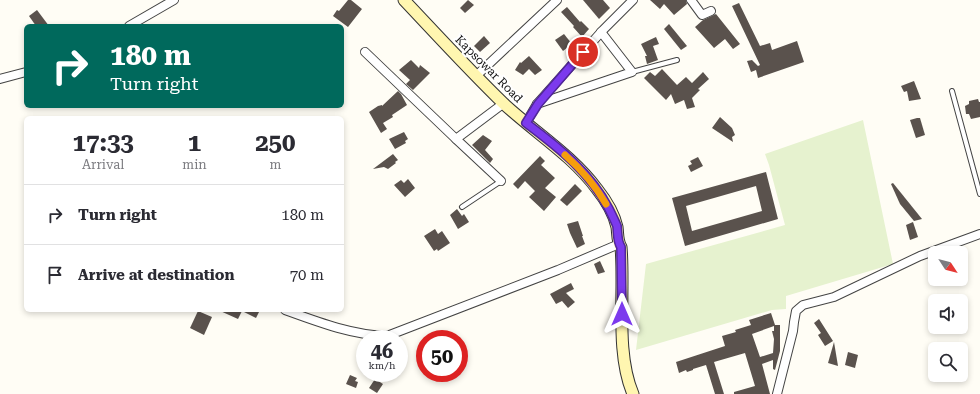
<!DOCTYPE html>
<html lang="en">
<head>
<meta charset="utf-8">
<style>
  body { margin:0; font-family:"Roboto Serif",serif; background:#f7f7f7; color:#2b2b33; height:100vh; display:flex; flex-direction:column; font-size:15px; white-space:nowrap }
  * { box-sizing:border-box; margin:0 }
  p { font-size:13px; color:#7c7c81 }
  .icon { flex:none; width:22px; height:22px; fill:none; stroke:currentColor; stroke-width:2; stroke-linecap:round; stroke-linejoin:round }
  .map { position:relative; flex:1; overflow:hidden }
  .drawer { position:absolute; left:24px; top:116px; width:320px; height:196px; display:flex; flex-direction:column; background:#fff; border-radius:6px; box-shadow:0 2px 6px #0003 }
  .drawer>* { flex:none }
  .banner { position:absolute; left:24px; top:24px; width:320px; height:84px; border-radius:6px; box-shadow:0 2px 6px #0003; background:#00695c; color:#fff; overflow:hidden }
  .needle { width:26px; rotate:126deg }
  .controls { position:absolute; left:928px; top:246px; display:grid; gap:8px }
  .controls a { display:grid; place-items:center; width:40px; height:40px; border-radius:6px; background:#fff; box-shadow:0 2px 6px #0003; font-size:20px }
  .speed { position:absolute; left:356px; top:330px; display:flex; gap:8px; font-size:20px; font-weight:700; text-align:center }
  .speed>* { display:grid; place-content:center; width:52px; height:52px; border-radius:50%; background:#fff; box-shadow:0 2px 6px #0003; line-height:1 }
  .speed small { font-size:10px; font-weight:400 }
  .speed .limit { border:6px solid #d22; background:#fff; color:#111 }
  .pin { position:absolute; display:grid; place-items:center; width:34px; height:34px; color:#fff; margin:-17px; border:2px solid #fff; border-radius:50%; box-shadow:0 1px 4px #0007 }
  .me { position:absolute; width:44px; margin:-22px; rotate:0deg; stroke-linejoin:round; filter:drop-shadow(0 0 3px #0008) }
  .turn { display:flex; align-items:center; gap:14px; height:84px; padding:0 20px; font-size:18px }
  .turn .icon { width:52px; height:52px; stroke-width:2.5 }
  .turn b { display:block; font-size:28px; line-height:34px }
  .eta { display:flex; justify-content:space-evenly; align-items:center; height:68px; text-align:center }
  .eta b { font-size:24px; font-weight:700; line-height:28px }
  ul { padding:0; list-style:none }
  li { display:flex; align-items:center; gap:12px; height:60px; padding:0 20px; border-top:1px solid #e1e1e2 }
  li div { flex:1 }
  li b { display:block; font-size:15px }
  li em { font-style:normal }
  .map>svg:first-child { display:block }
  .pitch { fill:#e6f2cf }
  .building { fill:#5a524d; fill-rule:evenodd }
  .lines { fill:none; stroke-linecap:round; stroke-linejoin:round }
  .lane-casing { stroke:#444; stroke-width:6 }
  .street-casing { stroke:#444; stroke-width:10 }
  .secondary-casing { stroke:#333; stroke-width:13 }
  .lane { stroke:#fff; stroke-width:4 }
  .street { stroke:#fff; stroke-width:8 }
  .secondary { stroke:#fff6b0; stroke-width:11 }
  .route-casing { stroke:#51269a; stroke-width:10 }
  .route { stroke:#7c3aed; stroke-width:7 }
  .slow { stroke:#f59e0b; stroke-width:7 }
  .labels { text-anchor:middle; stroke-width:4; stroke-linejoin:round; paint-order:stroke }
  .street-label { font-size:12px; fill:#111; stroke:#fff }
</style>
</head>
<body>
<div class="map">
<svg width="980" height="394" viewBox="0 0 980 394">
  <rect width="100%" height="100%" fill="#fffdf5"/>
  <path class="pitch" d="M863 120 893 264 786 296V309L772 310 636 350 646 264 785 225 769 165 765 154Z"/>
  <g class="building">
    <path d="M348 0H351L362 9 348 27 333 16 337 10 339 11Z"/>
    <path d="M468 0 474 5 465 13 460 8Z"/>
    <path d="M583 0H603L610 8 599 19Z"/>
    <path d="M650 0H686L687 4 674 15 664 4 660 9Z"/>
    <path d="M739 3 760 46 770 43 772 50 797 41 804 62 758 78 756 70 751 72 747 61 752 60 758 66 760 65 732 6Z"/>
    <path d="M567 7 580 22 581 21 589 29 582 37 573 27 574 26 561 12Z"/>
    <path d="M37 10 49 26H36L29 16Z"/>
    <path d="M716 14 740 44 733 49 725 39 714 48 695 27 703 20Z"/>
    <path d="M669 24 687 46 681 50 664 29Z"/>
    <path d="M564 34 572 44 563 51 555 40Z"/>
    <path d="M484 36 490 43 480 52 474 46Z"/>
    <path d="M656 37 659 44 653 46 658 60 647 64 645 56H647L641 44Z"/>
    <path d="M529 56 542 70 535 75 529 69 523 75 515 70 520 62 521 63Z"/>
    <path d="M411 60 419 68 420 65 430 73 413 90 406 84 410 80 399 70Z"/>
    <path d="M662 69 677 85 686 77 692 83 703 72 709 79 698 89 700 90 692 98 695 107 687 109 684 100 675 104 671 94 666 100 644 78 650 72 655 76Z"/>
    <path d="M914 81 921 99 909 101 907 91 904 92 901 86Z"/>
    <path d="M398 91 401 94 407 105 392 115 393 117 383 123 387 129 381 133 369 112 378 106 382 105V106Z"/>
    <path d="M978 99 979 102H980V117L971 119 969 114H966L965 106 969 104V101Z"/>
    <path d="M720 117 732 128 735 135 732 137 733 142 712 128Z"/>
    <path d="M917 118H920L925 135 916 138 910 120Z"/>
    <path d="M404 132 408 139 405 141 406 143 395 149 389 139Z"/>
    <path d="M483 135 492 141 485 150 493 159 490 163 472 145Z"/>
    <path d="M393 154 398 160 395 162 396 163 388 169 384 167 373 169Z"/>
    <path d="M540 156 545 161 541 165 555 178 545 188 556 197 544 211 529 197 535 191 525 181 518 189 513 184Z"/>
    <path d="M698 157 703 166 691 172 688 166 692 164 690 161Z"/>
    <path d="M766 172 778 219 685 246 672 198ZM756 186 762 211 692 231 686 206Z"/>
    <path d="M408 179 415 188 405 197 394 185 401 180 404 183Z"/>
    <path d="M893 183 922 219 914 221 900 204 891 184Z"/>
    <path d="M575 184 582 191 567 206 560 200Z"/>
    <path d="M457 209 462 216 464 214 469 222 458 229 450 215Z"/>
    <path d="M578 221 583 236H582L585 244 577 248 570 233 567 224Z"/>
    <path d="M913 222 918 237 910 240 906 225Z"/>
    <path d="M435 229 438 234 442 231 450 243 438 251 437 249 434 251 424 236Z"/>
    <path d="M600 261 605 272 598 274 594 264Z"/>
    <path d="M571 283 574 289 566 293 575 302 568 308 562 301 556 304 550 294Z"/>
    <path d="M218 310H260L256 318 242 311 238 319Z"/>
    <path d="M198 311 212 317 204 335 190 328Z"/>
    <path d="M771 313 775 325H780V351L775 370 773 369V360L762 364 770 394H734V392L755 386 745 353 714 362 724 394H715L706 365 693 369V370L687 372 686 370 679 373 676 362 725 346 722 336 736 332 735 330 751 325 749 320ZM774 326V331H772L774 339 773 353 760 357 752 334Z"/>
    <path d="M819 319 833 341 825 346 818 335 821 333 814 323Z"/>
    <path d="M834 342 838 366 828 363Z"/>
    <path d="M848 352 858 355 855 368 845 365Z"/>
    <path d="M350 375 357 378 355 381 358 382 356 388 346 384Z"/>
    <path d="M375 379 383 384 377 393 369 388Z"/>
  </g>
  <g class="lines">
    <g class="lane-casing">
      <g id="lane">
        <path d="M632 72 677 60"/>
        <path d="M952 91 980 194"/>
        <path d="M462 207 501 181"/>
      </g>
    </g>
    <g class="street-casing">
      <g id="street">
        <path d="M691 0 702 15 711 11"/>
        <path d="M129 26 174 0"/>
        <path d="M365 52 456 139 504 103"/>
        <path d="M476 76 557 0"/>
        <path d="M0 79 26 72"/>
        <path d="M537 104 632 72 601 32"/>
        <path d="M526 123 537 104 603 30 633 0"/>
        <path d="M456 139 501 181"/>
        <path d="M285 310C318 322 352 335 387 336L558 270 619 244"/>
        <path d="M777 394 793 331 794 322 796 311 803 305 834 297 920 256 980 234"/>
      </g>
    </g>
    <g class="secondary-casing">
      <path id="secondary" d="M404 0C437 35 469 70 503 103 534 132 572 155 597 189 605 199 614 214 617 227 618 234 617 241 621 247 625 292 615 352 633 394"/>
    </g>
    <use href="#lane" class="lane"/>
    <use href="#street" class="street"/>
    <use href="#secondary" class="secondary"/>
  </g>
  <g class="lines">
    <g class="route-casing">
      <path id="route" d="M583 52 538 104 526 123C558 147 591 173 609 209 612 215 615 221 617 226 618 234 617 241 621 247L622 314"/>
    </g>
    <use href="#route" class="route"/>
    <path class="slow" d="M565 155C582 170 595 185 606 204"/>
  </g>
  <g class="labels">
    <g class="street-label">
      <text transform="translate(489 69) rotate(45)" y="4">Kapsowar Road</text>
    </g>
  </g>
</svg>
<div class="controls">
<a><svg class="needle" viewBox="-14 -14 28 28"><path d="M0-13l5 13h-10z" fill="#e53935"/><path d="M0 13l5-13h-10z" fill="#7c7c81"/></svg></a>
<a><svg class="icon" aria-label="sound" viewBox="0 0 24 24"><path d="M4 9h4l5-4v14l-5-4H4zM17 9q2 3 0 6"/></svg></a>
<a><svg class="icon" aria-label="search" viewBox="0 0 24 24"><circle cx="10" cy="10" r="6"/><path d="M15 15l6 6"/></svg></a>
</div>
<div class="speed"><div>46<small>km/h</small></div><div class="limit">50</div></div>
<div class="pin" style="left:583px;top:52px;background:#d93025"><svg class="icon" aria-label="arrive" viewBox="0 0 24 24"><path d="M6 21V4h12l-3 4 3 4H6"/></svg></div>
<svg class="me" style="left:622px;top:314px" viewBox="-20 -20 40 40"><path d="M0-17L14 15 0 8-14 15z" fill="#7c3aed" stroke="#fff" stroke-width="4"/></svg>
<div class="banner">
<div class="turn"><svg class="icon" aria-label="right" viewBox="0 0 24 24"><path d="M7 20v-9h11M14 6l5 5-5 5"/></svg><div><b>180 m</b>Turn right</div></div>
</div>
<section class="drawer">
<div class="eta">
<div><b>17:33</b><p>Arrival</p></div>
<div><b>1</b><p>min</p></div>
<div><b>250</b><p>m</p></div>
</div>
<ul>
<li><svg class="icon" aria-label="right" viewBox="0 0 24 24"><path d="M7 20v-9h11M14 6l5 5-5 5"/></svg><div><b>Turn right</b></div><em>180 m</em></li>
<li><svg class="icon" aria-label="arrive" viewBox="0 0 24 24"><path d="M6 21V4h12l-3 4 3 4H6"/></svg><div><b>Arrive at destination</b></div><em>70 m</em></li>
</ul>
</section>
</div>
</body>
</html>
